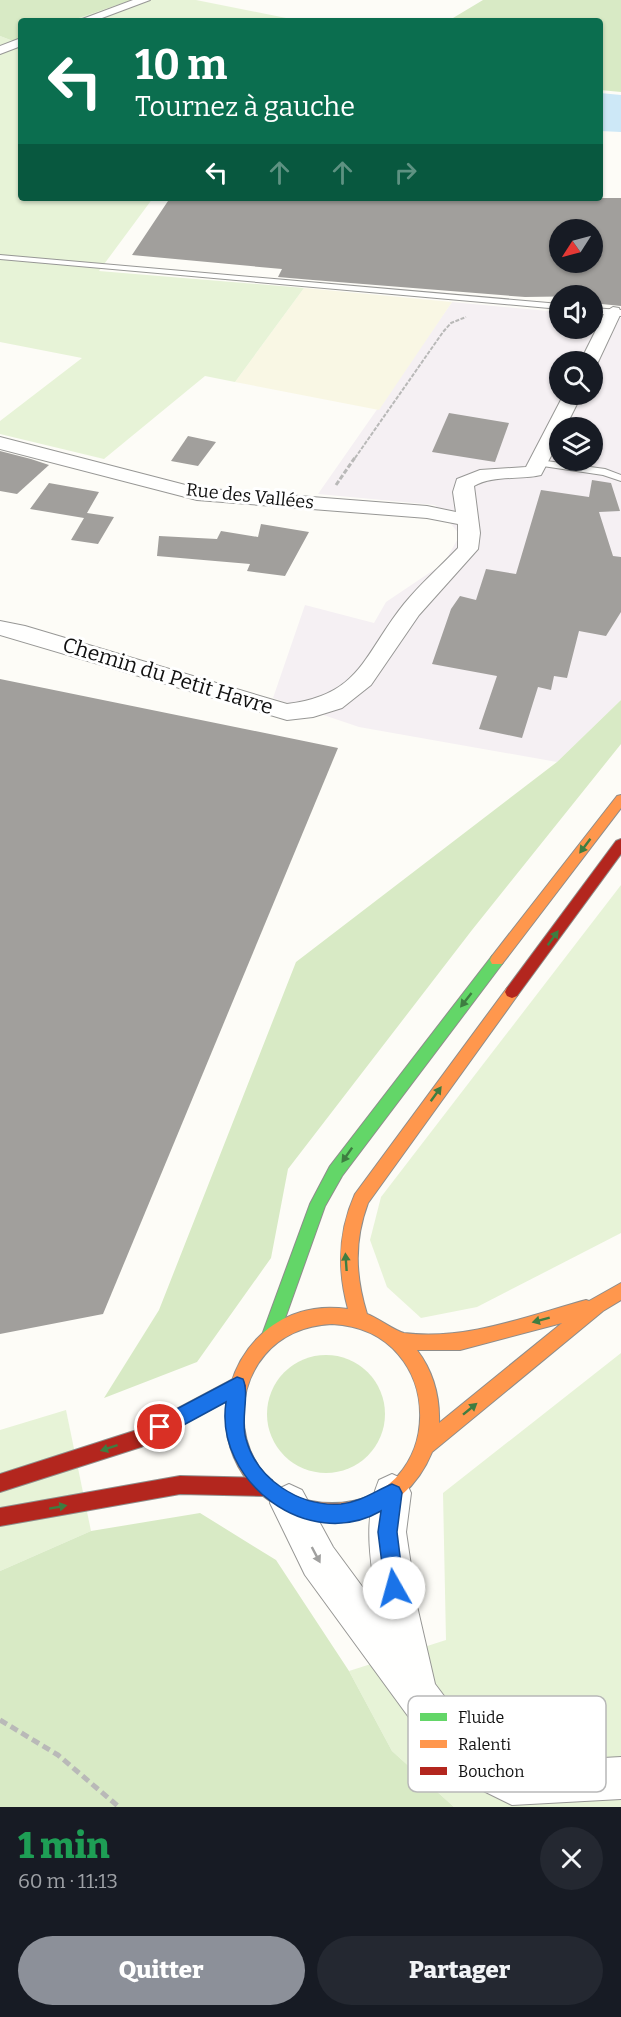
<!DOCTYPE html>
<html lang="fr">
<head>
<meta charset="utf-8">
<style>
  body { margin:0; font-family:Bitter,serif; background:#242831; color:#f1f3f6; height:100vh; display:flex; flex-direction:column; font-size:22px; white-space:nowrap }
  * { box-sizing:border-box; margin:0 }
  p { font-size:20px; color:#9ea1a6 }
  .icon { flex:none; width:33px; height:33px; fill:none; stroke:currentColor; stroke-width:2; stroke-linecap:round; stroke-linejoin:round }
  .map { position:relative; height:1807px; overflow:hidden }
  .drawer { display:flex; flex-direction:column; background:#171b24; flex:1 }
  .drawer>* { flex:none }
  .guide { position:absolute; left:18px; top:18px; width:585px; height:183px; border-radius:6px; box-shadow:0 2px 4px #0004; background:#0b6e4f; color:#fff; overflow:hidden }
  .needle { width:39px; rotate:234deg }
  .controls { position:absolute; left:549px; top:219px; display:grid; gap:12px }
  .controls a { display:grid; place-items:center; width:54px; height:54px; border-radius:50%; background:#171b24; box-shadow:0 2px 4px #0004; font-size:30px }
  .pin { position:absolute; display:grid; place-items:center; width:51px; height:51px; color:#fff; margin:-26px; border:3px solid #fff; border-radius:50%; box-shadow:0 2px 6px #0007 }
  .me { position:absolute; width:66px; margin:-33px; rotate:353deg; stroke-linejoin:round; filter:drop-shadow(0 0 4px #0008) }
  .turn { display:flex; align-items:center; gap:21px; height:126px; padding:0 18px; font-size:27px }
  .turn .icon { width:78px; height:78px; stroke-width:2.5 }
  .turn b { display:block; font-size:42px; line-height:51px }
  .lanes { display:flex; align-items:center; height:57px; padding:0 18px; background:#0003; justify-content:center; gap:30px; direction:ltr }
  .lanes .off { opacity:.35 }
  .round { display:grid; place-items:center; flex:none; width:63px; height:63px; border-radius:32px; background:#242831 }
  .headline { display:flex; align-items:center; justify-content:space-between; height:102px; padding:0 18px }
  h1 { font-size:36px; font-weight:800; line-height:45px; color:#1e9e55 }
  .primary-button { display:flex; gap:12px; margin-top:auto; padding:12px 18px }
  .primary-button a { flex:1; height:69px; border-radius:36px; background:#8c9099; color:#fff; font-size:24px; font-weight:800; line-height:69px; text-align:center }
  .primary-button a+a { background:#242831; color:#f1f3f6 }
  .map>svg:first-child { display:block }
  .industrial { fill:#f5f0f3; fill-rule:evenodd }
  .farmland { fill:#f9f7e4 }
  .green { fill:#e7f3d7 }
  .forest { fill:#d8eac5 }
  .water { fill:#cde8f7 }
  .building { fill:#a19f9c; fill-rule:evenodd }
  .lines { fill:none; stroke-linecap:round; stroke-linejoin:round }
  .lane-casing { stroke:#979795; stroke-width:2 }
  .street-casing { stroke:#979795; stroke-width:2 }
  .fast-casing { stroke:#8e8d8b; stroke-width:2 }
  .slow-casing { stroke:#8e8d8b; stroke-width:2 }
  .jam-casing { stroke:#8e8d8b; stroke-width:2 }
  .path-far2 { stroke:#b9b9b8; stroke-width:2; stroke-dasharray:4 1.5; stroke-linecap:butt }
  .path-far1 { stroke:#b9b9b8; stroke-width:3; stroke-dasharray:5 2; stroke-linecap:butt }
  .path { stroke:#b9b9b8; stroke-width:5; stroke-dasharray:8 4.5; stroke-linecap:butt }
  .lane { fill:#fffffe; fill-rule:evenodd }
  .street { fill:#fffffe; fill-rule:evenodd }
  .fast { fill:#63d668; fill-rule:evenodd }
  .slow { fill:#ff974d; fill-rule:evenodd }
  .jam { fill:#b3261e; fill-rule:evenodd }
  .oneway { fill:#3e7d41 }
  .oneway2 { fill:#a0a09f }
  .route { fill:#1a73e8; stroke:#114b97; stroke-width:1.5 }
  .labels { text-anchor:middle; stroke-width:6; stroke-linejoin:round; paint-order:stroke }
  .far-street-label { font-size:18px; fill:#111; stroke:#fff }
  .street-label { font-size:21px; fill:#111; stroke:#fff }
  .key { fill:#fff; stroke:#b8b8b8; stroke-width:1.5 }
  .key-label { font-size:16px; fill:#111 }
</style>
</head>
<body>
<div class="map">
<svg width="621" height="1807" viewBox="0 0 621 1807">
  <rect width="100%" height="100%" fill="#fdfcf7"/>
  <path class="industrial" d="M452 302 559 312 560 328H592L593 315 621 318V700L557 762 359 727 273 698 305 605 374 623 386 602 444 563 460 535 435 505 318 494ZM560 362H592V394H560ZM560 428H592V460H560Z"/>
  <path class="farmland" d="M304 288 452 302 379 410 235 382Z"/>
  <g class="green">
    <path d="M132 0H196L301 21H70Z"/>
    <path d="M0 36 13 41 21 38V198H153L99 271 304 288 235 382 205 376 104 459 0 434V421L82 358 0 342Z"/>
    <path d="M621 885V1233L477 1307 421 1318 387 1287 370 1240 381 1197Z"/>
    <path d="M621 1353V1807H454L392 1751 349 1671 446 1640 443 1493Z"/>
    <path d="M66 1410 91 1531 0 1571V1430Z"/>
  </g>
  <g class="forest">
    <path d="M0 0H132L70 21H21V38L13 41 0 36Z"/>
    <path d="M483 0H621V92L600 90V21H448Z"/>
    <path d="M621 700V744L472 930 288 1169 271 1258 197 1362 104 1398 159 1310 296 962 557 762Z"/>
    <circle cx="326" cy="1414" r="59"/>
    <path d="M200 1513 276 1560 349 1671 392 1751 454 1807H0V1571L91 1531Z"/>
  </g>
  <path class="water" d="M600 93 621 95V132L600 131Z"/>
  <g class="building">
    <path d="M170 198H621V306L592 303V296L525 297 313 280 278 277 282 269 132 255ZM560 230H592V262H560Z"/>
    <path d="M449 413 509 423 495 462 432 452Z"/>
    <path d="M188 436 216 442 198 466 171 461Z"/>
    <path d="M0 451 31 459 49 465 17 494 0 491Z"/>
    <path d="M592 480 611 483 620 511 599 512 613 556 621 557V612L606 636 579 631 567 678 554 676 551 690 538 687 522 738 479 729 497 676 432 664 451 609 460 596 476 600 486 569 516 574 541 490 589 497Z"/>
    <path d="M49 483 99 492 87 513 114 517 98 544 71 540 84 518 30 509Z"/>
    <path d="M261 524 309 532 285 576 247 571 250 564 157 556 159 536 217 539 221 531 258 537Z"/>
    <path d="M0 679 338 748 103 1314 0 1334Z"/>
  </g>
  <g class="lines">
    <g class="lane-casing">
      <g id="lane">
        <path d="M0 255 560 304V309L0 259Z"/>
        <path d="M592 308 621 310V316L592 313Z"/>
        <path d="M539 460 605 469 621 475V481L603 475 536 465V461Z"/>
      </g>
    </g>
    <g class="street-casing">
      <g id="street">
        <path d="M133 0H150L94 21H77Z"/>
        <path d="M21 38V46L0 54V46Z"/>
        <path d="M613 307 619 308 621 313 598 362 592 366V362H580L605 312Z"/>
        <path d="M564 394H582L565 428H560V439L541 475C520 480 492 475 474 486L480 533 478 549 419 615 371 685 342 708 313 717 287 720 0 635V621L25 626 287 704C361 695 363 655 404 604 420 584 440 567 458 548V524L427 518 197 500 0 449V437L197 488 427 506 456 512 453 492 457 479 480 470 526 467Z"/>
        <path d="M392 1474 405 1480 411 1493 406 1532 417 1606 435 1684 481 1745 515 1763 621 1757V1799L512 1805 451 1775 305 1575 270 1503 276 1490 289 1484 302 1490 333 1547 378 1608C371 1566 362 1520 379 1480Z"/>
      </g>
    </g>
    <g class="fast-casing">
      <path id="fast" d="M497 954 502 956 504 960 502 964 342 1176 325 1206 277 1341 271 1343 265 1341 262 1335 310 1204 330 1166 492 956Z"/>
    </g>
    <g class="slow-casing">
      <g id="slow">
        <path d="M621 795V808L502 964H492L490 960 492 956 617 796Z"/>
        <path d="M512 986 517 988 519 992 517 996 368 1203C354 1241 355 1275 367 1314 378 1318 395 1331 404 1333 466 1341 527 1316 586 1300L589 1301 621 1283V1300L603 1311 432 1452C418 1486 392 1509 356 1518 334 1524 311 1521 290 1512 176 1463 226 1291 348 1309 337 1269 338 1232 355 1194L507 988ZM562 1323 439 1423C440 1397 433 1371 417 1350H460ZM332 1324C451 1330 448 1503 332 1503 216 1503 212 1330 332 1324Z"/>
      </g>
    </g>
    <g class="jam-casing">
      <g id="jam">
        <path d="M621 839V854L517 996 512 998 507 996 505 992 507 988 616 841Z"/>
        <path d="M237 1377 243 1380 246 1386 243 1392 141 1447 0 1492V1474L137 1430Z"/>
        <path d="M180 1476 265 1478 272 1480 274 1487 272 1494 265 1496 180 1494 0 1526V1508Z"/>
      </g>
    </g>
    <path class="path-far2" d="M355 458 443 332 451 323 466 317"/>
    <path class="path-far1" d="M336 485 356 456"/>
    <path class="path" d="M0 1720 58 1755 119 1807"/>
    <use href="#lane" class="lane"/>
    <use href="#street" class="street"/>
    <use href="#fast" class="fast"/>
    <use href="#slow" class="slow"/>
    <use href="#jam" class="jam"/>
  </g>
  <defs><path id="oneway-solid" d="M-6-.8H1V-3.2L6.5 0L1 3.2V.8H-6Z" transform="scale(1.5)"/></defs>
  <g class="oneway">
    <use href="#oneway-solid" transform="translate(585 846) rotate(127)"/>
    <use href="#oneway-solid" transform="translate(553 938) rotate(-54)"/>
    <use href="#oneway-solid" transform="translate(466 1000) rotate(128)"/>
    <use href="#oneway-solid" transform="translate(436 1094) rotate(-54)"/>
    <use href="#oneway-solid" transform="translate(347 1155) rotate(125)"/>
    <use href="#oneway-solid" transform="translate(346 1262) rotate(-94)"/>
    <use href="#oneway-solid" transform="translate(541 1320) rotate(165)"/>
    <use href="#oneway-solid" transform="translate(470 1409) rotate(-39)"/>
    <use href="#oneway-solid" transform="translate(109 1448) rotate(162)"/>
    <use href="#oneway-solid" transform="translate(58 1507) rotate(-10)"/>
  </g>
  <use class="oneway2" href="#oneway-solid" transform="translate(316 1555) rotate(62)"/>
  <path class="route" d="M237 1377 243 1379C250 1395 240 1420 246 1439 257 1480 300 1507 341 1504 361 1502 375 1491 392 1484L399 1487 402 1493 397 1532 404 1588 401 1595 394 1597 388 1595 385 1588 378 1532 381 1511C308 1553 214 1481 226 1402L167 1434 160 1436 154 1434 151 1427 154 1421Z"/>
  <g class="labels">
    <g class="far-street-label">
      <text transform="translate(250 496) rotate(6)" y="6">Rue des Vallées</text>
    </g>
    <g class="street-label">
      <text transform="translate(168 676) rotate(17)" y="7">Chemin du Petit Havre</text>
    </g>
  </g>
  <rect x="408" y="1696" width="198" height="96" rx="9" class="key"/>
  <rect x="420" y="1713" width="27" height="8" fill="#63d668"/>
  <rect x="420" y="1740" width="27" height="8" fill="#ff974d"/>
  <rect x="420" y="1767" width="27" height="8" fill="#b3261e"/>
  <g class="key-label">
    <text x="458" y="1723">Fluide</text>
    <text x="458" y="1750">Ralenti</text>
    <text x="458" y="1777">Bouchon</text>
  </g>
</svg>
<div class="controls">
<a><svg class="needle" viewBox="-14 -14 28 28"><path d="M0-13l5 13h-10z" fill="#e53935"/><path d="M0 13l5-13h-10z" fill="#9ea1a6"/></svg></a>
<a><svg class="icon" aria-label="sound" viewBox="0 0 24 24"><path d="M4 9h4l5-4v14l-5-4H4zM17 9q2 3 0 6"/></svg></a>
<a><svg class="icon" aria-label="search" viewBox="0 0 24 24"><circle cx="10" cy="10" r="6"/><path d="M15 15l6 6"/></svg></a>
<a><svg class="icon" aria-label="layers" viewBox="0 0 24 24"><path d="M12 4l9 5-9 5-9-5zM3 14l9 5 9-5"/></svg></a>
</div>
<div class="pin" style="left:160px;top:1427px;background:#d93025"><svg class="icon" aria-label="arrive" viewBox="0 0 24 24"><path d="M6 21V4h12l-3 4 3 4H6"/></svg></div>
<svg class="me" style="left:394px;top:1588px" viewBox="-20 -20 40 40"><circle r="19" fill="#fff"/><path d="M0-13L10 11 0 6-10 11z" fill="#1a73e8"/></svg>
<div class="guide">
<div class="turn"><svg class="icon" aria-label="left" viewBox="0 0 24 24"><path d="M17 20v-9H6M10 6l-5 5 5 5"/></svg><div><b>10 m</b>Tournez à gauche</div></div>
<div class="lanes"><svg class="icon" aria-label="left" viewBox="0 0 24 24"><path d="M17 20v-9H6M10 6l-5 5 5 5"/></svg><svg class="icon off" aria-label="ahead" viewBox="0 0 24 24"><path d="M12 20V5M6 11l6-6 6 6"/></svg><svg class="icon off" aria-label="ahead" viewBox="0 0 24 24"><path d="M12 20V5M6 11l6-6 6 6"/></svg><svg class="icon off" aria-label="right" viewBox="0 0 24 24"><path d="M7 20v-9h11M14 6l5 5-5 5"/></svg></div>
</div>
</div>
<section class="drawer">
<div class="headline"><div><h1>1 min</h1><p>60 m · 11:13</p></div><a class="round"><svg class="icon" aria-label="close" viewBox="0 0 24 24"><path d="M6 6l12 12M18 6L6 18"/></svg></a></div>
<div class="primary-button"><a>Quitter</a><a>Partager</a></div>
</section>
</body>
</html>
